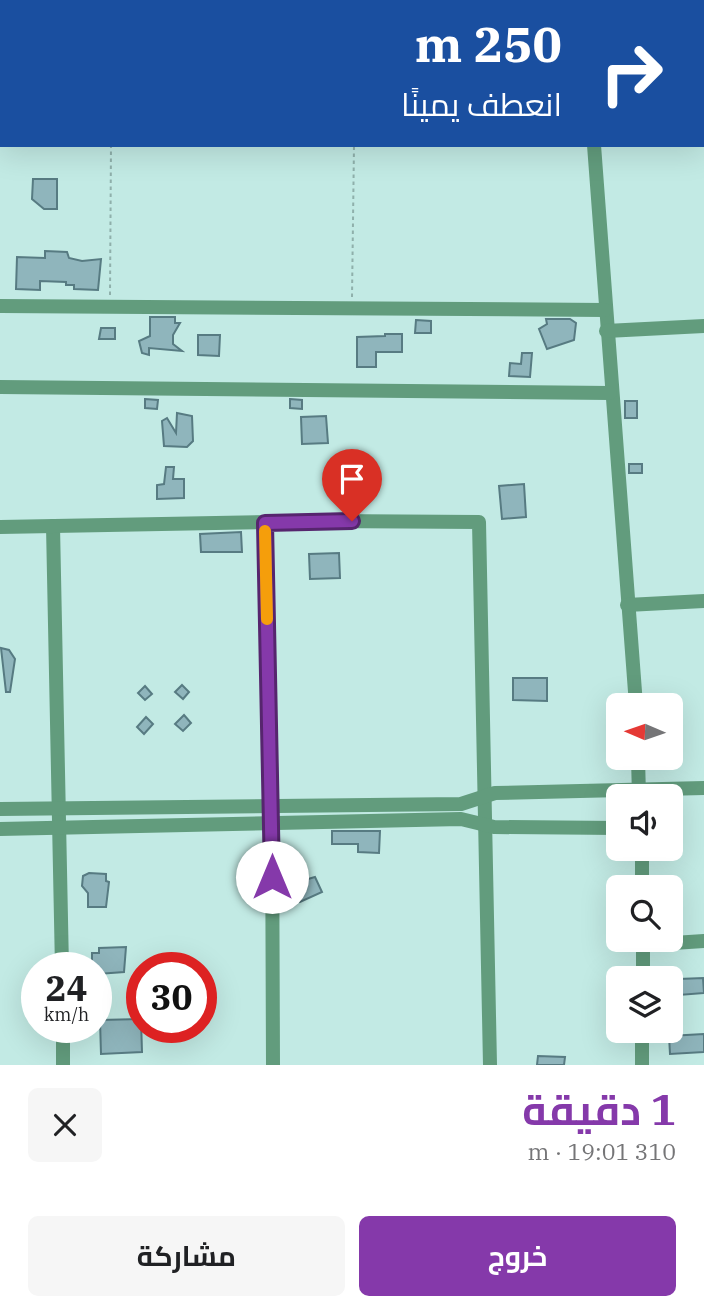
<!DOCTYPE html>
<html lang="ar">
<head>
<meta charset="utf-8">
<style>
  body { margin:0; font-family:"IBM Plex Serif",Cairo,serif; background:#f6f6f6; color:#202124; direction:rtl; height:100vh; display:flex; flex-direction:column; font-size:26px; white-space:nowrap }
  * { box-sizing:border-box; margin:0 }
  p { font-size:23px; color:#757577 }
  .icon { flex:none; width:38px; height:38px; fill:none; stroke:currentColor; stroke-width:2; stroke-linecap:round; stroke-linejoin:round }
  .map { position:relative; height:1065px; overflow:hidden; direction:ltr }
  .panel { display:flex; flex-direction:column; background:#fff; flex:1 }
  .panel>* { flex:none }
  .hud { position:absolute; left:0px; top:0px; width:705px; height:147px; box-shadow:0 7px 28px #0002; direction:rtl; background:#1a4fa0; color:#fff; overflow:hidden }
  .needle { width:46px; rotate:272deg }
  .controls { position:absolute; left:606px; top:693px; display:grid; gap:14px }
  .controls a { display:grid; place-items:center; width:77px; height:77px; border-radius:10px; background:#fff; box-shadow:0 7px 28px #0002; font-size:35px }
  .speed { position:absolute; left:21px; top:952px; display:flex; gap:14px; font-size:35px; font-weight:700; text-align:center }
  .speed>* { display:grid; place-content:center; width:91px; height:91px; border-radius:50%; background:#fff; box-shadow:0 7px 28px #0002; line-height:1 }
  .speed small { font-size:18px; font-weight:400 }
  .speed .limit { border:10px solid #d22; background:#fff; color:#111 }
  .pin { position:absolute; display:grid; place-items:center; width:60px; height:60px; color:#fff; margin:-72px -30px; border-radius:50% 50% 50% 0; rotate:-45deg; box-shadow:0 0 7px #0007 }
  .pin .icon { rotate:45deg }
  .me { position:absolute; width:77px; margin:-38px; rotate:0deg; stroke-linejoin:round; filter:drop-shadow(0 0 5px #0008) }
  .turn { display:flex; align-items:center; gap:24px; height:147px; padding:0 28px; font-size:32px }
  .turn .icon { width:91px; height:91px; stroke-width:2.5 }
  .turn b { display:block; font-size:49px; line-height:60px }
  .round { display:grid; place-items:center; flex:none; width:74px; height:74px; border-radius:10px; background:#f6f6f6 }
  .overview { display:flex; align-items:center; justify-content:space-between; height:119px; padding:0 28px }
  h1 { font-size:42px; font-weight:700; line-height:52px; color:#8539aa }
  .button { display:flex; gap:14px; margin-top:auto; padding:14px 28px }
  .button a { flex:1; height:80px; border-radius:10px; background:#8539aa; color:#fff; font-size:28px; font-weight:700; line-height:80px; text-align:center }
  .button a+a { background:#f6f6f6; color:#202124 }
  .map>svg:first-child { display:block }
  .green { fill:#a3be93 }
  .building { fill:#8fb5bc; stroke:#577b82; stroke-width:2 }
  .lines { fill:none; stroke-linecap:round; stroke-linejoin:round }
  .path { stroke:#8fb0ab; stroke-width:2; stroke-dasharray:3.5 3.5; stroke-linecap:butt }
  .minor { stroke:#629c7d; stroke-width:14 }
  .route-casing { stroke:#56256e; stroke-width:18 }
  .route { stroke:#8539aa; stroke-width:12 }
  .slow { stroke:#f59e0b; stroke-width:12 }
</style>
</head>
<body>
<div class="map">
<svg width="704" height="1065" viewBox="0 0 704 1065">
  <rect width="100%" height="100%" fill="#c2eae4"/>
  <path class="green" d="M603 0H704V138V2Z"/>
  <g class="building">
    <path d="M33 179H57V209H44L32 199Z"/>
    <path d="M45 251 67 252 69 258 82 261 101 259 98 290 74 289V285H66V282L40 281V290L16 289 17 257 45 258Z"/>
    <path d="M150 317H175V323H180L173 335V344L182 351 149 348V355L142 353 139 341 150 336Z"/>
    <path d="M546 319H570L576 323 574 340 547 349 539 329 547 324Z"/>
    <path d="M416 320 431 321V333H415Z"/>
    <path d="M101 328H115V339H99Z"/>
    <path d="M385 334H402V352H376V367H357V337L385 336Z"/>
    <path d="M198 335H220L219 356 198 355Z"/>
    <path d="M522 353H532L530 377 509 376 510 363 521 364Z"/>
    <path d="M145 399 158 400 157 409 145 408Z"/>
    <path d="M290 399 302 400V409L290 408Z"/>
    <rect x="625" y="401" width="12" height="17"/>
    <path d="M177 413 192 416 193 441 187 447 164 446 162 421 167 418 176 433Z"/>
    <path d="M326 416 328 443 302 444 301 417Z"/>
    <rect x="629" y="464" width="13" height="9"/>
    <path d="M166 467H174L173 479H184V498L157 499V485L164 484Z"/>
    <path d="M524 484 526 517 502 519 499 486Z"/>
    <path d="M241 532 242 552H201L200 534Z"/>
    <path d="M339 553 340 578 310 579 309 554Z"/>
    <path d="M1 648 9 650 15 659 10 692H6Z"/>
    <path d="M513 678H547V701L513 700Z"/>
    <path d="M182 685 189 692 183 699 175 692Z"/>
    <path d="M145 686 152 694 145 700 138 693Z"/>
    <path d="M184 715 191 723 183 731 175 724Z"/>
    <path d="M146 717 153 724 144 734 137 727Z"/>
    <path d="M332 831H380L379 853 358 852V844H332Z"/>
    <path d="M293 868 296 875 305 871 308 879 315 877 322 892 300 902 284 872Z"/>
    <path d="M89 873 106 874V881L109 882 106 907H88V893L82 886 83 876Z"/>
    <path d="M126 947 124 972 98 974V967H92V953H99V948Z"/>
    <path d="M703 978 704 993 679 995V979Z"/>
    <path d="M141 1019 142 1052 101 1054 100 1020Z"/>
    <path d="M704 1034V1052L670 1054 669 1036Z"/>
    <path d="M538 1056 565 1057 564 1065H537Z"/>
  </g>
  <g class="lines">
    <g class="path">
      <path d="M110 295 111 145"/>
      <path d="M352 297 354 145"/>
    </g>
    <g class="minor">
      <path d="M588 0V2"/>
      <path d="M0 21H2"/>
      <path d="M594 145 636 705"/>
      <path d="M0 306 605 310"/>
      <path d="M606 331 704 326"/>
      <path d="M0 387 610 393"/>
      <path d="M265 523 272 806 273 1065"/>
      <path d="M53 526 62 968"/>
      <path d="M0 527 326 521 479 522 490 1065"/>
      <path d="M627 605 704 601"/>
      <path d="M638 758 639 796"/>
      <path d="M0 809 461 804 495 793 704 788"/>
      <path d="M0 829 461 819 494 827 618 828"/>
      <path d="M642 849V887"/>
      <path d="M643 945 704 941"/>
      <path d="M643 978V940"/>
      <path d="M63 1027V1065"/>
      <path d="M642 1065V1031"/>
    </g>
  </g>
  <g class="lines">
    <g class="route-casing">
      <path id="route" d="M272 877 265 523 352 521"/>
    </g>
    <use href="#route" class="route"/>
    <path class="slow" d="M265 531 267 619"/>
  </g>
</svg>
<div class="controls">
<a><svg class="needle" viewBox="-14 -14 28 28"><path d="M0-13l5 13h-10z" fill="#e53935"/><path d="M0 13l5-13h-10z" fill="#757577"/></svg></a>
<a><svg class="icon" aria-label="sound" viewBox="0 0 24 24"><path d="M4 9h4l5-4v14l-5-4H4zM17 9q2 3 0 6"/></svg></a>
<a><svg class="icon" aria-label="search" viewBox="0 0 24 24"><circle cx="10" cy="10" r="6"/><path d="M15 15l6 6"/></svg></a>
<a><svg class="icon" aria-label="layers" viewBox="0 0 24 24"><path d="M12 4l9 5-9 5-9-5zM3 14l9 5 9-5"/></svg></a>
</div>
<div class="speed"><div>24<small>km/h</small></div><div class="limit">30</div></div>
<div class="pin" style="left:352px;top:521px;background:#d93025"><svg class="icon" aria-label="arrive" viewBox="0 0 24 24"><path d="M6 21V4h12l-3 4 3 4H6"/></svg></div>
<svg class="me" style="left:272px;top:877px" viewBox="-20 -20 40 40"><circle r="19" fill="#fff"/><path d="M0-13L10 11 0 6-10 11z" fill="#8539aa"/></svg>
<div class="hud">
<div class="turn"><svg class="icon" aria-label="right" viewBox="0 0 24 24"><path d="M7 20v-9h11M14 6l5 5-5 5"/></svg><div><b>250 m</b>انعطف يمينًا</div></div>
</div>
</div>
<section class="panel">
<div class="overview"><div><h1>1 دقيقة</h1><p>310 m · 19:01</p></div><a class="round"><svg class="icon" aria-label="close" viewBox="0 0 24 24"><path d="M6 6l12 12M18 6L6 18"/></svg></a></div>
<div class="button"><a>خروج</a><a>مشاركة</a></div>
</section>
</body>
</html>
